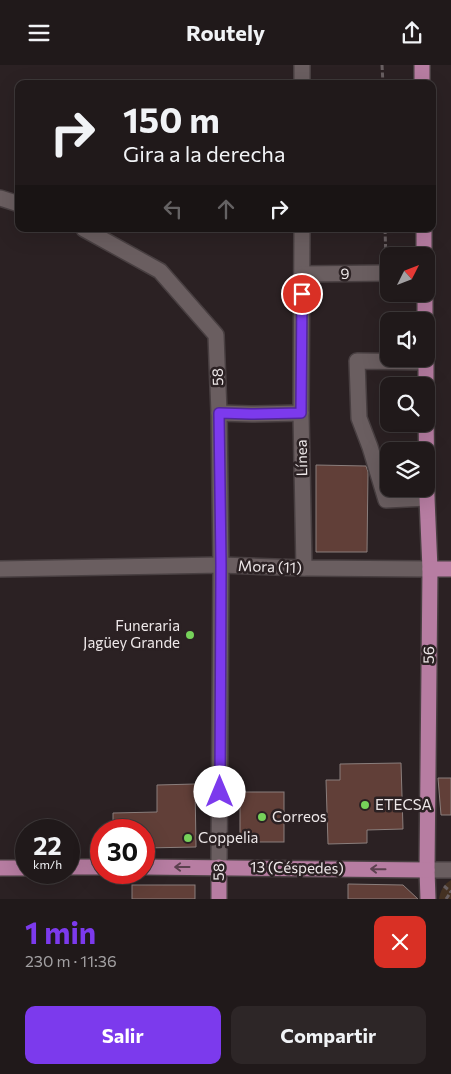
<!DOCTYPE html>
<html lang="es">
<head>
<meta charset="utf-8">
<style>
  body { margin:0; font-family:Commissioner,sans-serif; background:#2d2627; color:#f1f3f6; height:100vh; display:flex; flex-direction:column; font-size:19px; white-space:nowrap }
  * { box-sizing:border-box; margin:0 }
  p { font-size:16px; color:#a2a0a2 }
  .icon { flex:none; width:28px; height:28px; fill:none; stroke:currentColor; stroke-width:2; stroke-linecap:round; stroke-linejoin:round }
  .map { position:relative; height:834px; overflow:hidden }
  .panel { display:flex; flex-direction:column; background:#20191a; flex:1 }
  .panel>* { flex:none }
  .hud { position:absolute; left:15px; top:15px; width:421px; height:152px; border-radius:10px; box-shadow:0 5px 20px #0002,0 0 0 1px #3d3839; background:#20191a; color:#f1f3f6; overflow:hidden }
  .needle { width:32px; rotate:48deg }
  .controls { position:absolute; left:380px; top:182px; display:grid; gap:10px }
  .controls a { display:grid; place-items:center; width:55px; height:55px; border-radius:10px; background:#20191a; box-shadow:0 5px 20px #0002,0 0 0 1px #3d3839; font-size:25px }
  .speed { position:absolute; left:15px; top:754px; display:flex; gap:10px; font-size:25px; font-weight:700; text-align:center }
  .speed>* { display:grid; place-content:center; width:65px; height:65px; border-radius:50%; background:#20191a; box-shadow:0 5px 20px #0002,0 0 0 1px #3d3839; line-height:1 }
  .speed small { font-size:12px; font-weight:400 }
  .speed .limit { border:8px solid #d22; background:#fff; color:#111 }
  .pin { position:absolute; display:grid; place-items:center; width:42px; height:42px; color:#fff; margin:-21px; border:2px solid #fff; border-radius:50%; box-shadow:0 1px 5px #0007 }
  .me { position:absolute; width:55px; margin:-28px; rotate:0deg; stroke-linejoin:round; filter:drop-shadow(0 0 4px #0008) }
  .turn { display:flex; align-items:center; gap:18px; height:105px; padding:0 25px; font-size:22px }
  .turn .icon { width:65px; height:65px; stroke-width:2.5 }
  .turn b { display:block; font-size:35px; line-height:42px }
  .lanes { display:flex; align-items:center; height:48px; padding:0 25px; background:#0003; justify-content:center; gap:25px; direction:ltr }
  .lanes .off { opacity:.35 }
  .round { display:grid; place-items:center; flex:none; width:52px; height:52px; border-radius:10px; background:#2d2627 }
  .head { display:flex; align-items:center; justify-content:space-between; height:85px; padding:0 25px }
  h1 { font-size:30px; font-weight:700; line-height:38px; color:#7c3aed }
  .button { display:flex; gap:10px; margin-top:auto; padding:10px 25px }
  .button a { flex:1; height:58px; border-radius:10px; background:#7c3aed; color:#fff; font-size:20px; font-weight:700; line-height:58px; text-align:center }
  .button a+a { background:#2d2627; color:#f1f3f6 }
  header { display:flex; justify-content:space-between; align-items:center; height:65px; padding:0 25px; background:#20191a; font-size:22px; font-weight:700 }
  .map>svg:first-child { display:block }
  .green { fill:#443122 }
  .building { fill:#613f38; stroke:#8a7e7c }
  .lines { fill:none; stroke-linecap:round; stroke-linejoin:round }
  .minor-casing { stroke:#483f41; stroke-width:18 }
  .major-casing { stroke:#483f41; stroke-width:18 }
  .path { stroke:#685f61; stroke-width:3; stroke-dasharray:5 2.5; stroke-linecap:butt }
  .minor { stroke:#6a5e60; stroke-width:15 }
  .major { stroke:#b77da2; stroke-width:15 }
  .oneway { stroke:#5c414f }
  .route-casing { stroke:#51269a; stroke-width:12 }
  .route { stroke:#7c3aed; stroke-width:9 }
  .poi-dot { fill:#76d25a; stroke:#2b2123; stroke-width:2 }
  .labels { text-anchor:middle; stroke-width:5; stroke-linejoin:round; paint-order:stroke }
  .street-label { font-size:15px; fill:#eee8e9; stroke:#2b2123 }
  .poi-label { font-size:15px; fill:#eee8e9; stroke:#2b2123; text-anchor:start }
</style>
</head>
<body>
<header><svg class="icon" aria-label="menu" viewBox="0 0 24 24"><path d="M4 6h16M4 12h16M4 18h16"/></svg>Routely<svg class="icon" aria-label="share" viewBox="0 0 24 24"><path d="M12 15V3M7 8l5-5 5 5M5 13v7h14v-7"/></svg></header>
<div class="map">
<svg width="451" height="834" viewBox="0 0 451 834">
  <rect width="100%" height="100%" fill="#2b2123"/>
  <path class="green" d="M451 815V834H439C440 826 444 819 451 815Z"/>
  <g class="building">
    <path d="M316 400 366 401 368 407 367 487H316Z"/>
    <path d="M401 698 403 764 367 765V778L328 779 326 715H340V699Z"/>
    <path d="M438 713H451V750H441Z"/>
    <path d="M195 719 196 782 144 783V765H113V748L157 747V720Z"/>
    <rect x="240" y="727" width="44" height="50"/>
    <path d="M348 819 403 820 418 834H348Z"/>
    <rect x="132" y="820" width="63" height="14"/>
  </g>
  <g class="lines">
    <g class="minor-casing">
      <g id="minor">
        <path d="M302 19V0"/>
        <path d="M0 133 19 139"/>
        <path d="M84 164 160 206 216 270 219 348 221 500 219 802"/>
        <path d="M302 164 301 348 304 503"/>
        <path d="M302 209 389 208"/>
        <path d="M426 297 357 296 359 353 370 382 386 435 427 433"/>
        <path d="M219 348 251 349 301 348"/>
        <path d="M0 504 221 500 304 503 430 504"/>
        <path d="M427 805H451"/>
      </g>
    </g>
    <g class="major-casing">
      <g id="major">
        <path d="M422 0V19"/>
        <path d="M424 164V191"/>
        <path d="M425 229V256"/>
        <path d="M426 294V321"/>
        <path d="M426 346 427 433 430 504 427 805 428 834"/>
        <path d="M430 504H451"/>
        <path d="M69 802H101"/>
        <path d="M144 802 427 805"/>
        <path d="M0 803H26"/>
        <path d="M219 834V802"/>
      </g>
    </g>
    <g class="path">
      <path d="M382 0 383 19"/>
      <path d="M385 164 386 195"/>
      <path d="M444 821 451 827"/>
      <path d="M446 834 451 827"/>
    </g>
    <use href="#minor" class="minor"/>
    <use href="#major" class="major"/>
  </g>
  <defs><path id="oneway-shaft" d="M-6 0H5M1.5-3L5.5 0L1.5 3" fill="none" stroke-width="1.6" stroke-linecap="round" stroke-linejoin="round" transform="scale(1.25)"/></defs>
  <g class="oneway">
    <use href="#oneway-shaft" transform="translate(182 802) rotate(180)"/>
    <use href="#oneway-shaft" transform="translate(378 804) rotate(-179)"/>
  </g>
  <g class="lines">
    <g class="route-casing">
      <path id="route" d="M220 727 221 500 219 348 251 349 301 348 302 229"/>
    </g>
    <use href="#route" class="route"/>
  </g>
  <g class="poi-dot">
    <circle cx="190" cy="570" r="5"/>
    <circle cx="365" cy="740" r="5"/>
    <circle cx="262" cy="752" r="5"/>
    <circle cx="188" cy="773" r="5"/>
  </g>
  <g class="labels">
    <g class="street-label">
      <text transform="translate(345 209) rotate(-1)" y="5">9</text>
      <text transform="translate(218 312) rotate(-92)" y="5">58</text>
      <text transform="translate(302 393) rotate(-91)" y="5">Línea</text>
      <text transform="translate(270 502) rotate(2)" y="5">Mora (11)</text>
      <text transform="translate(429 590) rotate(-89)" y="5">56</text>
      <text transform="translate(297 803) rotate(1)" y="5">13 (Céspedes)</text>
      <text transform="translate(219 807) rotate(-89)" y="5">58</text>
    </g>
    <g class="poi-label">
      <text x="180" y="566" text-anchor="end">Funeraria<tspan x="180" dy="17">Jagüey Grande</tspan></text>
      <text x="375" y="745">ETECSA</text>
      <text x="272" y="757">Correos</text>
      <text x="198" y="778">Coppelia</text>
    </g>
  </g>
</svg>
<div class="controls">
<a><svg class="needle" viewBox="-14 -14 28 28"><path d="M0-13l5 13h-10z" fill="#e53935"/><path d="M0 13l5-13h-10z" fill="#a2a0a2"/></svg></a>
<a><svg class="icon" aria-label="sound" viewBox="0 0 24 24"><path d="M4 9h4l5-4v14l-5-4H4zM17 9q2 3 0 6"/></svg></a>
<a><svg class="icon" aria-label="search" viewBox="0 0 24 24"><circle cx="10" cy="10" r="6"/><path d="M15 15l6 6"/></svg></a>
<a><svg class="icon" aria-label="layers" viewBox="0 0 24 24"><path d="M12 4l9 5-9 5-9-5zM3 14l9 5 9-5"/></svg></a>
</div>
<div class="speed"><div>22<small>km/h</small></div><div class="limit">30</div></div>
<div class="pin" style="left:302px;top:229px;background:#d93025"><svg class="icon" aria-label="arrive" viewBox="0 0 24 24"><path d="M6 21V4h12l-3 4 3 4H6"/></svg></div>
<svg class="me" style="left:220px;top:727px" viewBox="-20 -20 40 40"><circle r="19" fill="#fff"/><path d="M0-13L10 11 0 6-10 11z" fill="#7c3aed"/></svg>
<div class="hud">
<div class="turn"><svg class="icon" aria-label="right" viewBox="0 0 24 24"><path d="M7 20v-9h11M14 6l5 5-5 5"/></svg><div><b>150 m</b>Gira a la derecha</div></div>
<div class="lanes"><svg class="icon off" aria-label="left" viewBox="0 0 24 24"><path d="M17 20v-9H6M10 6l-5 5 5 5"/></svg><svg class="icon off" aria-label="ahead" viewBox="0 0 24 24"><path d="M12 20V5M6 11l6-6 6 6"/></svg><svg class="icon" aria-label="right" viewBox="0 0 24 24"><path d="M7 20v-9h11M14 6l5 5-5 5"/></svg></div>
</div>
</div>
<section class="panel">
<div class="head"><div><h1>1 min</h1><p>230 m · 11:36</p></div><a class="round" style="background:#d93025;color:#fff"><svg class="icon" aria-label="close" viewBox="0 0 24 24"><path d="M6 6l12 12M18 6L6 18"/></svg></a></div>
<div class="button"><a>Salir</a><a>Compartir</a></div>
</section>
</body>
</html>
